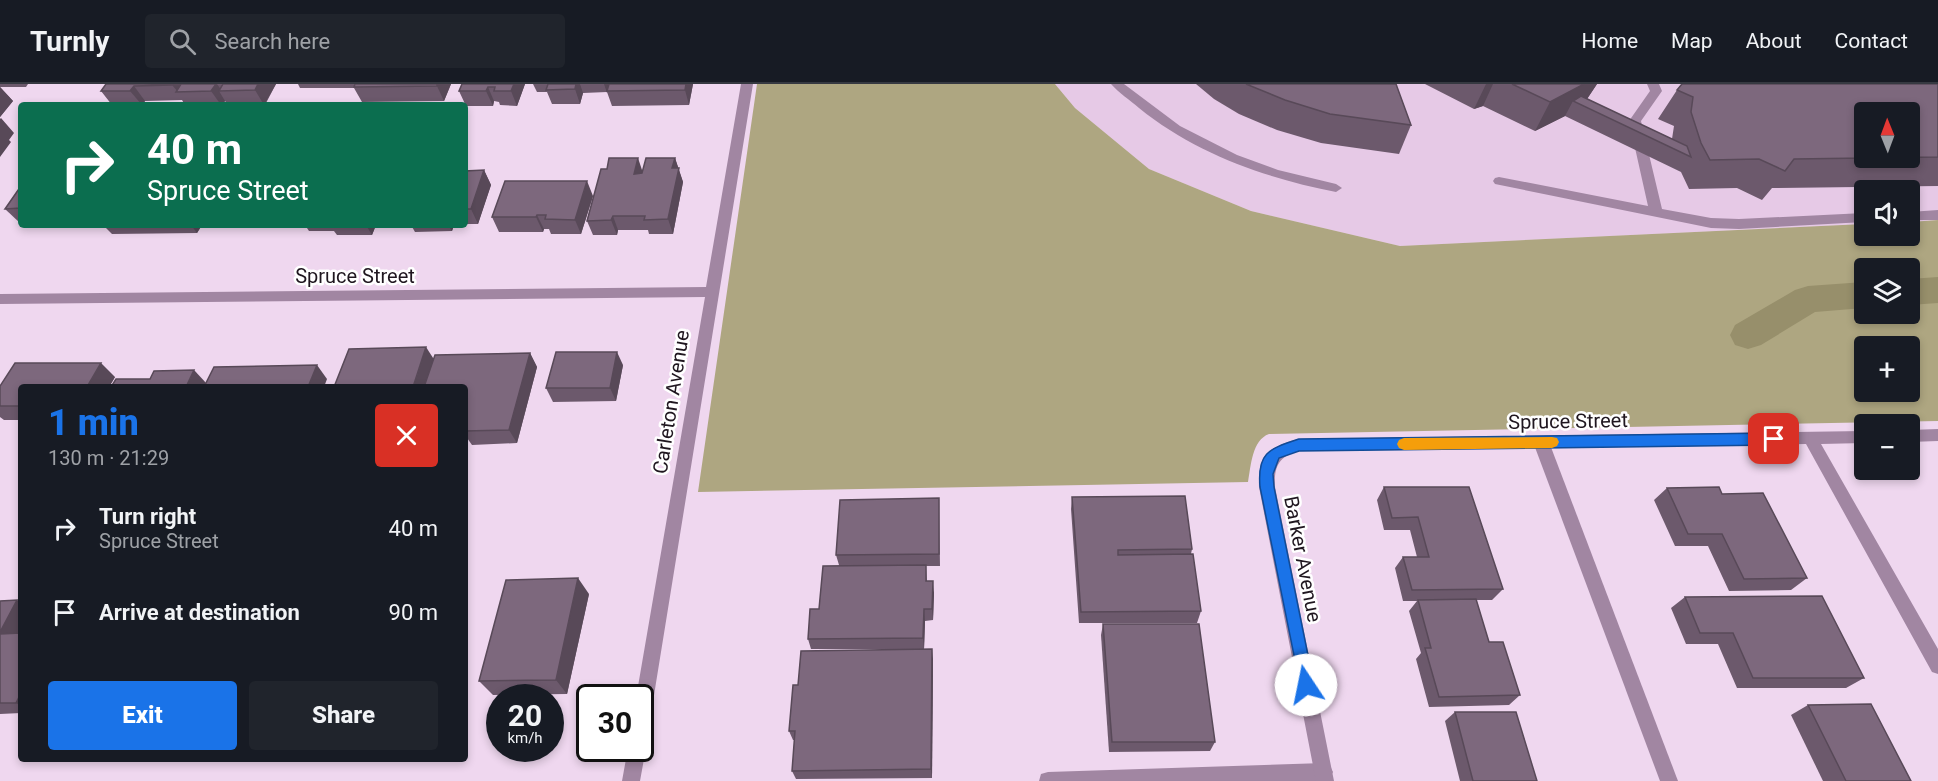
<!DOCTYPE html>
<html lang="en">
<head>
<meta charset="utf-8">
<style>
  body { margin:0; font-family:Roboto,sans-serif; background:#20242c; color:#f1f3f6; height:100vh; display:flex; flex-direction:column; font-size:22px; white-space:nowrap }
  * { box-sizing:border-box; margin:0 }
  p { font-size:20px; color:#9ea1a6 }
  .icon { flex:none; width:33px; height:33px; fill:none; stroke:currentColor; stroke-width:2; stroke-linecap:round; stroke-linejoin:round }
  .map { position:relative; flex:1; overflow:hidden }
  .side { position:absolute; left:18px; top:300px; width:450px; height:378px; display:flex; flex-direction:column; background:#171b24; border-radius:6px; box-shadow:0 3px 9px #0003 }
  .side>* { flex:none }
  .top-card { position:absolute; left:18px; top:18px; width:450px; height:126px; border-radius:6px; box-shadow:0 3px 9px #0003; background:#0b6e4f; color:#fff; overflow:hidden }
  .needle { width:39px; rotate:359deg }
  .tools { position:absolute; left:1854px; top:18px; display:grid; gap:12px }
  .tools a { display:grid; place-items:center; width:66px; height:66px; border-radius:6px; background:#171b24; box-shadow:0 3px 9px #0003; font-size:30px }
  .speed { position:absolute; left:486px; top:600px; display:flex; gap:12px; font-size:30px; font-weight:700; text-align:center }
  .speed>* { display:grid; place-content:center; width:78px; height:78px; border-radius:50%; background:#171b24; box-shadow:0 3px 9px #0003; line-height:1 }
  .speed small { font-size:15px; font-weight:400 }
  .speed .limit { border:3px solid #111; border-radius:9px; background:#fff; color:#111 }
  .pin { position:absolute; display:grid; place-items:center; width:51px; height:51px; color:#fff; margin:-26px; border-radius:12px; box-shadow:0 3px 9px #0006 }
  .me { position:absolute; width:66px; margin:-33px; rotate:349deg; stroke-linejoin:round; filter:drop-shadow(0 0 4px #0008) }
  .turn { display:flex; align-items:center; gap:21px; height:126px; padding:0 30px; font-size:27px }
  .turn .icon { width:78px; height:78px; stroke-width:2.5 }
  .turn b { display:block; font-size:42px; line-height:51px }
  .round { display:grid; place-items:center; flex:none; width:63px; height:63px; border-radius:6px; background:#20242c }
  .summary { display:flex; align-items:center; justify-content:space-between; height:102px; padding:0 30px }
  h1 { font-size:36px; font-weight:800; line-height:45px; color:#1a73e8 }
  .primary-button { display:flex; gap:12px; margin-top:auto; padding:12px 30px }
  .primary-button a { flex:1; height:69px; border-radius:6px; background:#1a73e8; color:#fff; font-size:24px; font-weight:800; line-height:69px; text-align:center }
  .primary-button a+a { background:#20242c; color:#f1f3f6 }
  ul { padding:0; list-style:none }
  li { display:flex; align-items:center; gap:18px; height:84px; padding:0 30px }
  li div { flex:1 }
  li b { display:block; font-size:22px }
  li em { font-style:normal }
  header { display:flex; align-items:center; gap:36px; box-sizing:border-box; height:84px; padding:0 30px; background:#171b24; border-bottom:2px solid #363941 }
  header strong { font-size:28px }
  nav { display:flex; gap:33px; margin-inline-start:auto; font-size:21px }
  .search { width:420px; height:54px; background:#20242c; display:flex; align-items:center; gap:15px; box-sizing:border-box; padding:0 21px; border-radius:6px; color:#9ea1a6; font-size:22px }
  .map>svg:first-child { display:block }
  .built { fill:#e6c9e6; fill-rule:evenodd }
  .forest { fill:#aea681; fill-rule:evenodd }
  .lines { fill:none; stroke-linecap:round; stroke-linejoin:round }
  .canal { fill:#978f6b; fill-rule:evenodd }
  .lane { fill:#a186a2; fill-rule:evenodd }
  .street { fill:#a186a2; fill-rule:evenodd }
  .wall { fill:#6c596c }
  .shaded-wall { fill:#584958 }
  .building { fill:#7d687d; stroke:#584958; stroke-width:1.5; fill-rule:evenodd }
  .route { fill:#1a73e8; stroke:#114b97; stroke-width:1.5 }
  .slow { fill:#f59e0b }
  .labels { text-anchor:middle; stroke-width:5; stroke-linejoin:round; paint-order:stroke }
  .street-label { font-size:20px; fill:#1f161f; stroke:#fff }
</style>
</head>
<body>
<header>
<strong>Turnly</strong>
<div class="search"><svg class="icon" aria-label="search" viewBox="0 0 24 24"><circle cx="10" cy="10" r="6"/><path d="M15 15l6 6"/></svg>Search here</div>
<nav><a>Home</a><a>Map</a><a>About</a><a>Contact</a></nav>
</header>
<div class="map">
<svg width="1938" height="697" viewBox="0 0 1938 697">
  <rect width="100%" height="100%" fill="#efd7ef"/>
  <path class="built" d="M1055 0H1938V136L1910 138V106H1864V140L1400 162 1251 127 1149 85 1075 24ZM1864 28H1910V74H1864Z"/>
  <path class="forest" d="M757 0H1055L1075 24 1149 85 1251 127 1400 162 1864 140V152H1910V138L1938 136V337L1269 350C1252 356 1251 382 1248 398L698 408ZM1910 184V230H1864V184ZM1864 262H1910V308H1864Z"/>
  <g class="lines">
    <g class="canal">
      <path d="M1938 193V219L1910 221V195Z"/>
      <path d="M1864 198V224L1815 228 1761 261 1748 265 1735 261 1730 251 1735 241 1795 206 1808 202Z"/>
    </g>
    <g class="lane">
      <path d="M1111 0H1124L1180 42 1237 71 1278 86 1336 100 1342 104 1336 108C1265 94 1196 70 1139 24 1130 16 1119 9 1111 0Z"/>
      <path d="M1647 0H1659L1662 7 1641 37 1662 125 1711 134 1739 135 1864 129V138L1739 145 1711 144 1495 100 1493 97 1495 94 1499 93 1648 122 1629 37 1650 7Z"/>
      <path d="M1938 126V136H1910V128Z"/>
      <path d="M1541 352 1546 354 1549 358 1678 697H1660L1533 358 1536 354Z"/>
      <path d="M1324 679 1330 682 1333 688 1330 694 1324 697H1039L1041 690 1048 688Z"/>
    </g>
    <g class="street">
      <path d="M741 0H753L649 642 646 648 640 651V614H636L705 213 0 220V210L706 203Z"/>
      <path d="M1938 345V357L1910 358V346Z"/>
      <path d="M1864 347V359L1821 360 1938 565V590L1932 588 1806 360 1298 367C1278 373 1274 383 1275 403L1334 697H1316L1259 403C1258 371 1269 363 1298 355Z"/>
      <path d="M640 657 646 664 640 697H622L628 664H640Z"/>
    </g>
  </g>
  <g class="wall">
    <path d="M0 0H28L26 3H0L13 17 0 33Z"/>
    <path d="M105 0H276L265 21H228L225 17 222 21H185L182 16 145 17 142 21H112L101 7 106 1Z"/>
    <path d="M298 0H451L444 17 362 18 354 4H300Z"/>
    <path d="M462 0H525L517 22 500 21 499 18 494 17 493 22H466L459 7Z"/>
    <path d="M533 0H693L689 21 612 22 607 8 583 9 580 20H552L547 8H537Z"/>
    <path d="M1196 0H1396L1411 41 1399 70 1321 59 1277 46 1239 30 1214 15Z"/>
    <path d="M1425 0H1597L1587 15 1672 55 1674 42 1658 35 1677 6 1938 0V102L1772 104 1762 116 1737 104 1689 105 1681 88 1565 32 1535 47 1483 22 1474 25Z"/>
    <path d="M675 74 683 98 673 150H649L648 146H618L617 151H593L587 137 643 89Z"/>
    <path d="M465 80 468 87 484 86 491 101 478 140H465Z"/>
    <path d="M21 102V139H20L5 125Z"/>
    <path d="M593 112 581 150H551L549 145H544L543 148H499L492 133Z"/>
    <path d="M103 141H202L197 149 112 150Z"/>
    <path d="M305 141H376L372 151H337L334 147H309Z"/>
    <path d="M411 141H454L452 147 415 148Z"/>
    <path d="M530 269 537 283 517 359 472 361 465 351V303L434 275Z"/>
    <path d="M623 281 616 317 553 318 546 304Z"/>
    <path d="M115 293 109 303H21V336H4L0 333V302Z"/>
    <path d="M1384 403 1503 505 1492 516H1476L1489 558 1520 611 1509 621 1429 623 1416 575 1421 569 1409 527 1417 517H1403L1395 484 1403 473H1417L1410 446H1384L1377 416Z"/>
    <path d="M1667 404 1722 410 1807 494 1791 506 1729 507 1708 462H1675L1654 416Z"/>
    <path d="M1072 413 1192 465 1191 470 1201 527 1197 539H1079L1071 425Z"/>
    <path d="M939 414 940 482H926L927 497 934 509 933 536 925 537 924 565 933 575 932 694 796 695 792 687 795 656H793L789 647 798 601 914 565H811L808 555 819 525 839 481 836 471Z"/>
    <path d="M589 510 567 610 493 611 479 597Z"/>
    <path d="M1685 513 1864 594 1846 604H1737L1718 560H1686L1671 524Z"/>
    <path d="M17 516 21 519V629L0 630V517Z"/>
    <path d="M1103 540 1215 658 1210 667 1109 668 1101 551Z"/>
    <path d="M1808 621 1911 697H1823L1791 631Z"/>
    <path d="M1455 628 1537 697H1460L1445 637Z"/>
  </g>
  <g class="shaded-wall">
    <path d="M173 0H193L178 8 172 1Z"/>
    <path d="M216 0H217L222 7H219L225 17 222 21H221L211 7Z"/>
    <path d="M258 0H276L264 21 255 6Z"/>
    <path d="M437 0H451L444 17 437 2Z"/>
    <path d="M514 0H525L517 22 511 7Z"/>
    <path d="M576 0H580L583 9 580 20 575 5Z"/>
    <path d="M604 0H610L607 9Z"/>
    <path d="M686 0H693L689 21 685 6Z"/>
    <path d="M1486 0H1493L1483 22 1474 25Z"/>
    <path d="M1584 0H1597L1585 18 1573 17 1565 32 1535 47 1550 18Z"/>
    <path d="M134 2 145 17 142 21 130 7Z"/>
    <path d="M0 3 13 17 0 33Z"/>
    <path d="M488 3 494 17 493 22 486 7Z"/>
    <path d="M1 34 14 49 9 56 11 58 0 73V35Z"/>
    <path d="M638 74 643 89 639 104 634 90Z"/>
    <path d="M675 74 683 98 673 150 668 135 672 84Z"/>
    <path d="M484 86 491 101 478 140 471 125Z"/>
    <path d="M587 97 593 112 581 150 575 136Z"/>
    <path d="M537 131 544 145 543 148 536 133Z"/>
    <path d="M613 132 618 146 617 151 611 136Z"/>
    <path d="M191 141H202L197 149Z"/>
    <path d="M366 141H376L372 151Z"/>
    <path d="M448 141H454L452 147Z"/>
    <path d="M426 263 435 277 427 303H413Z"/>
    <path d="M617 268 623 281 616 317 610 304Z"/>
    <path d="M530 269 537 283 517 359 509 346Z"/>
    <path d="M101 279 115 293 109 303H87Z"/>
    <path d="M317 281 327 295 324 303H308Z"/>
    <path d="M194 286 207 300 206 303H186Z"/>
    <path d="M578 494 589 510 567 610 556 596Z"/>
    <path d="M933 497 934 509 933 536 932 525Z"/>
    <path d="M17 516 21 519V555L0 550V548Z"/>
    <path d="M924 525 925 537 924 565 923 554Z"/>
    <path d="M932 565 933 575 932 694 931 685Z"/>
    <path d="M21 609V622L16 619Z"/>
  </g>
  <g class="building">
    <path d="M106 0H173L172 1 134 2 130 7H101Z"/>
    <path d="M181 0H216L211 7 176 8Z"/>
    <path d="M223 0H258L255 6 219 7Z"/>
    <path d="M355 0H437V2L354 3Z"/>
    <path d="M462 0H514L511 7H494L495 3H488L486 7H459Z"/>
    <path d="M548 0H576L575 5 546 6Z"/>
    <path d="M609 0H686L685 6 607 7Z"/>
    <path d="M1246 0H1396L1411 41 1330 30 1285 16Z"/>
    <path d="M1512 0H1584L1550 18Z"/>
    <path d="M1682 0H1938V73L1794 75 1785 87 1759 75 1710 76 1701 59 1691 28 1693 13 1677 6ZM1864 28H1910V74H1864Z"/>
    <path d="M1581 12 1687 62 1691 73 1573 17Z"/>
    <path d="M609 74H638L634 90 642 89 646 74H675L672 84H679L668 135 644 136 645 132H613L611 136 587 137 601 85H607Z"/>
    <path d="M484 86 471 125H465V87Z"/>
    <path d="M505 97H587L575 136 545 135 546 131H537L536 133H492Z"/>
    <path d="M21 102V124L5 125Z"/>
    <path d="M426 263 413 303H334L349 265Z"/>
    <path d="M556 268H617L610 304H546Z"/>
    <path d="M530 269 509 346 465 347V342L467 337H465V303H424L435 271Z"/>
    <path d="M15 279H101L87 303H21V322H0V302Z"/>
    <path d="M317 281 308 303H204L214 283Z"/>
    <path d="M194 286 186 303H111L116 295H150L154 287Z"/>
    <path d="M1384 403H1469L1503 505 1412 506 1403 473H1429L1418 433 1392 434Z"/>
    <path d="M1719 403 1722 410 1763 409 1807 494 1744 495 1722 450H1688L1667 404Z"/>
    <path d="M1185 412 1192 465 1118 466V471L1193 470 1201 527 1081 528 1072 413Z"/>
    <path d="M939 414V470L836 471 840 416Z"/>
    <path d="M926 481V497H933L932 525H924L923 554 808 555 810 525H819L823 482Z"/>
    <path d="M578 494 556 596 479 597 506 496Z"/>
    <path d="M1822 512 1864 594H1753L1733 549H1700L1685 513Z"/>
    <path d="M1476 515 1489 558H1503L1520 611 1439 613 1425 564H1431L1418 516Z"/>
    <path d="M17 516 0 548V517Z"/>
    <path d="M1103 540H1199L1215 658H1112Z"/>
    <path d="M21 549V609L16 619H0V550Z"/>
    <path d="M932 565 931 685 792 687 795 647H789L793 601H798L801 567Z"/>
    <path d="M1871 620 1911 697H1846L1808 621Z"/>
    <path d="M1455 628H1516L1537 697H1473Z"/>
  </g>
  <path class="route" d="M1774 349 1779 351 1781 355 1779 359 1774 361 1299 367 1279 374 1273 390 1274 403 1314 601 1312 606 1306 608 1301 606 1260 403C1257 368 1269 365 1299 355Z"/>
  <path class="slow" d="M1552 353 1557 354 1559 358 1557 362 1552 364 1404 366 1399 364 1397 360 1399 356 1404 354Z"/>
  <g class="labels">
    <g class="street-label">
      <text x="355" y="199">Spruce Street</text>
      <text transform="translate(671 318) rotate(-81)" y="7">Carleton Avenue</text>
      <text transform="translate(1568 337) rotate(-1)" y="7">Spruce Street</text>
      <text transform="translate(1303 475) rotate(79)" y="7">Barker Avenue</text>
    </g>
  </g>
</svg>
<div class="tools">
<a><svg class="needle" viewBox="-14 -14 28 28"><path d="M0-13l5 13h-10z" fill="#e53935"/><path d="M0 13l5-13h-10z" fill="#9ea1a6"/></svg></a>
<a><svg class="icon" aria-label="sound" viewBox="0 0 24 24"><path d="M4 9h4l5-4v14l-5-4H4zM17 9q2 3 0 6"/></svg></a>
<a><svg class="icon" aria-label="layers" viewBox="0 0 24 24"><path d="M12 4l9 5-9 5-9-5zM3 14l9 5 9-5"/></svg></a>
<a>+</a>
<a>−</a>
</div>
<div class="speed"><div>20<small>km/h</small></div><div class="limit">30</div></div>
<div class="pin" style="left:1774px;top:355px;background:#d93025"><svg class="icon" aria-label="arrive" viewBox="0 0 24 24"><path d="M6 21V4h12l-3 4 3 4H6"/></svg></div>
<svg class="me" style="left:1306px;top:601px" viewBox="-20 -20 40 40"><circle r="19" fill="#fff"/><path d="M0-13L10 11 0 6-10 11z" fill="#1a73e8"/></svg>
<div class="top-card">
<div class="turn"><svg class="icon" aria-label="right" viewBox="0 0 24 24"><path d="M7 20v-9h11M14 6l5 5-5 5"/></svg><div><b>40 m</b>Spruce Street</div></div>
</div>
<section class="side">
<div class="summary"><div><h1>1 min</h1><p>130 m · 21:29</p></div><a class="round" style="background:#d93025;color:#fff"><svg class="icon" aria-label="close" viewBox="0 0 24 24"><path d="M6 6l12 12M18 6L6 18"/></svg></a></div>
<ul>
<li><svg class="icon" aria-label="right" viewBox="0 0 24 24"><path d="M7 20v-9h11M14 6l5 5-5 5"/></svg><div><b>Turn right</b><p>Spruce Street</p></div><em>40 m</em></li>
<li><svg class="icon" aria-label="arrive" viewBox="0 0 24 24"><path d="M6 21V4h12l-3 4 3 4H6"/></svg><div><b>Arrive at destination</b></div><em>90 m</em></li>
</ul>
<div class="primary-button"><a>Exit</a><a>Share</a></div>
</section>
</div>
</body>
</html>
